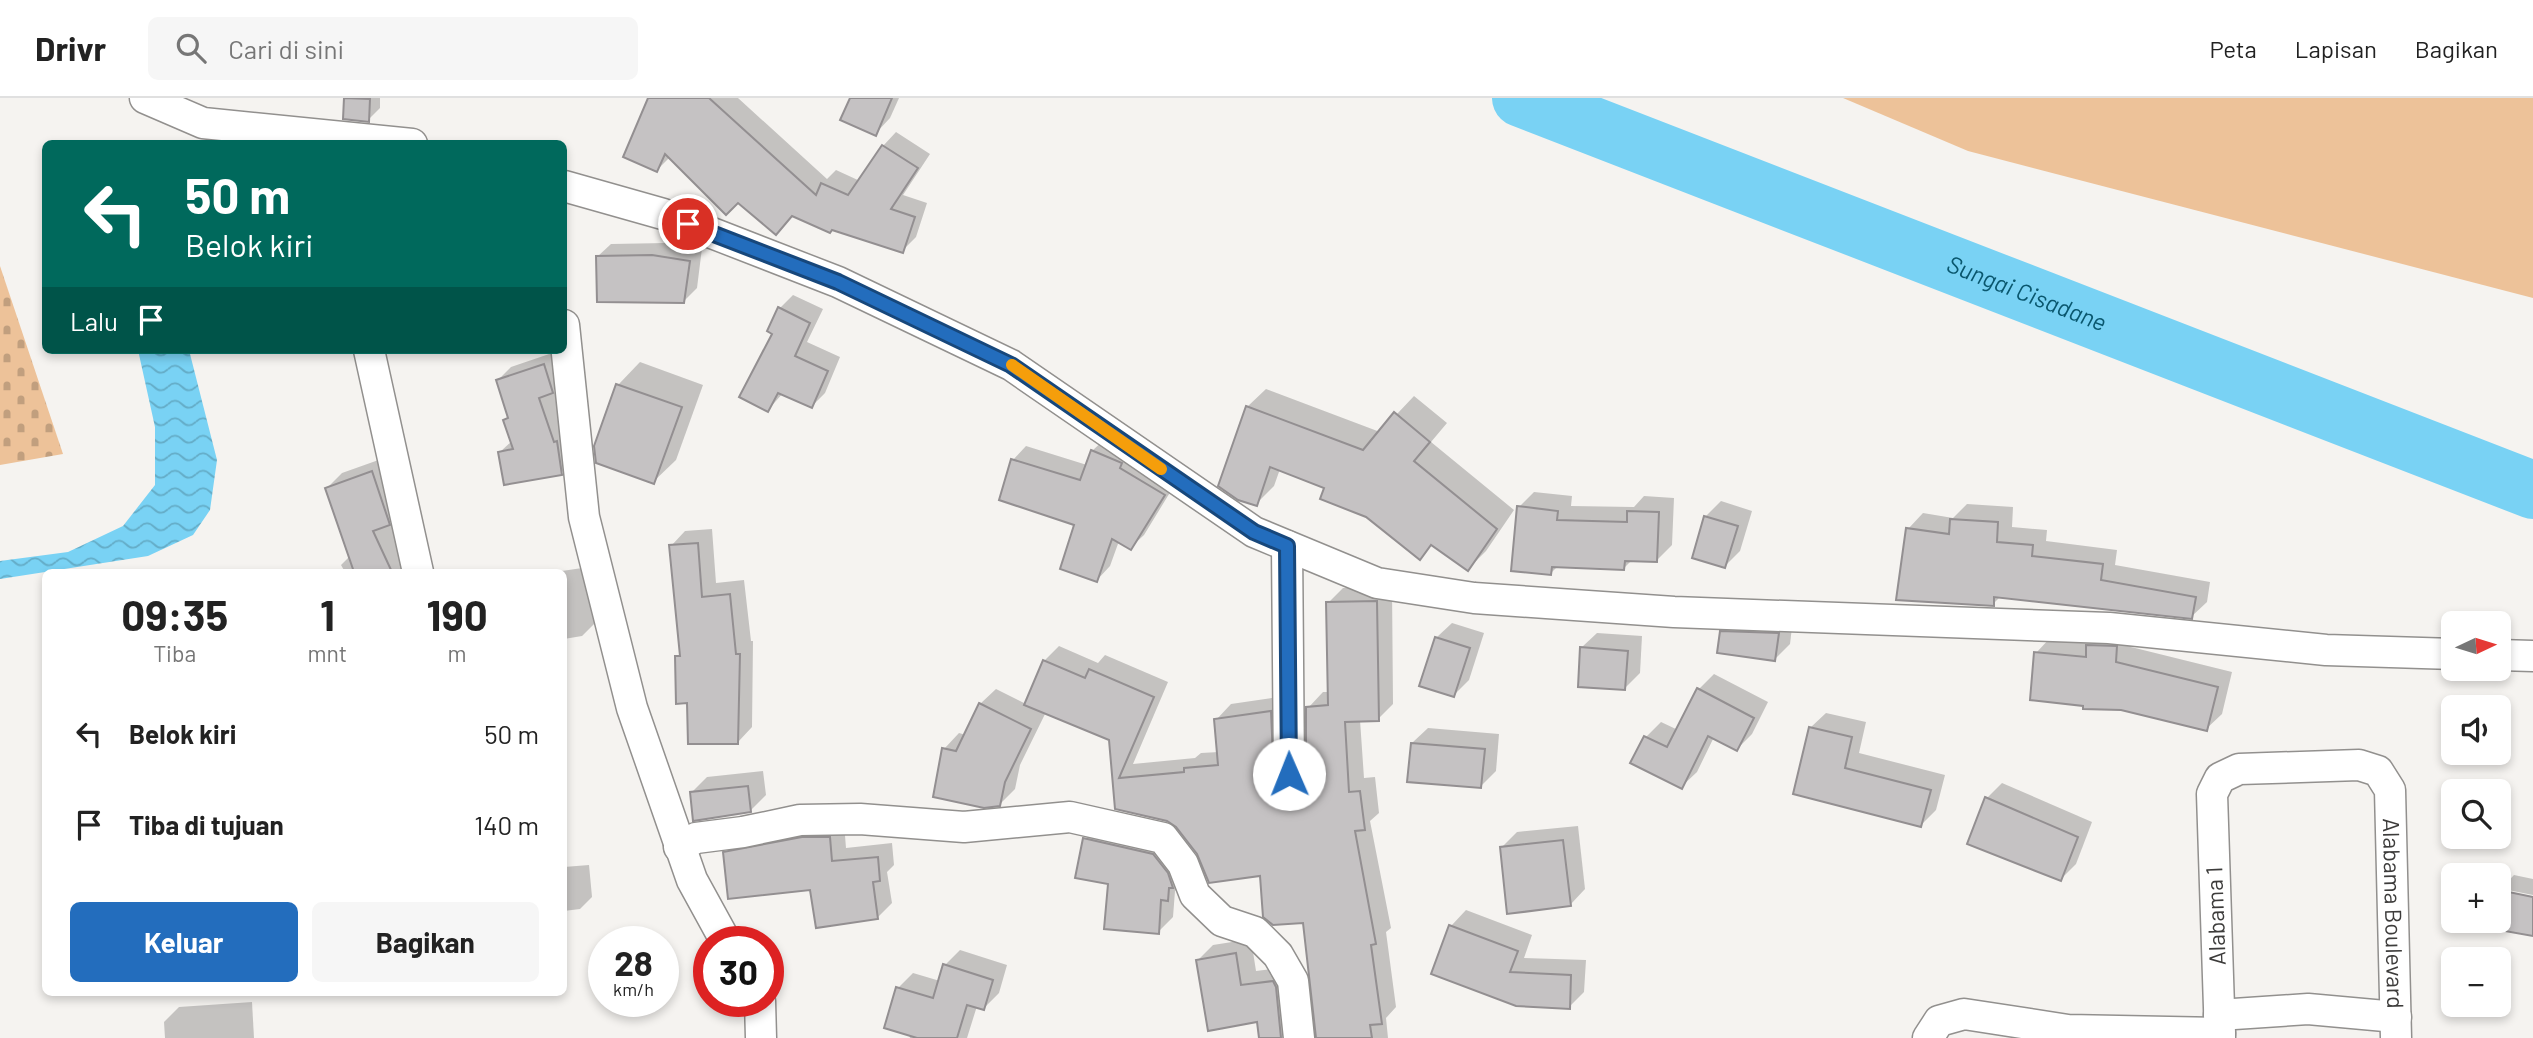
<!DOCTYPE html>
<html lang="id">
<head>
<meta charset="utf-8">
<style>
  body { margin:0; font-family:Barlow,sans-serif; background:#f6f6f6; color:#222; height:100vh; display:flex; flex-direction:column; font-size:26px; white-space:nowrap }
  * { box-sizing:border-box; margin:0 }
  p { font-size:23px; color:#767676 }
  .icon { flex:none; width:38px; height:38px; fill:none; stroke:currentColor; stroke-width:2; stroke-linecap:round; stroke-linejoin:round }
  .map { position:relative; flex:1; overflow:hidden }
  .drawer { position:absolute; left:42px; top:471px; width:525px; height:427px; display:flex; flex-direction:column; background:#fff; border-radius:10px; box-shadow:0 4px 10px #0003 }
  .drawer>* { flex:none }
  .top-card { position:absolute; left:42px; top:42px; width:525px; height:214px; border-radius:10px; box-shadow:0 4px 10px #0003; background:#00695c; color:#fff; overflow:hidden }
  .needle { width:46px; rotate:86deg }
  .fabs { position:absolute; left:2441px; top:513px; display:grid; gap:14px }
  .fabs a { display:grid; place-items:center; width:70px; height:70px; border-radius:10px; background:#fff; box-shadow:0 4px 10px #0003; font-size:35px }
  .speed { position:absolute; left:588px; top:828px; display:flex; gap:14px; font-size:35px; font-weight:700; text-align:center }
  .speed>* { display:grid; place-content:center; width:91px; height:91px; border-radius:50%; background:#fff; box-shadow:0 4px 10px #0003; line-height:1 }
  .speed small { font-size:18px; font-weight:400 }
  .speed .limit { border:10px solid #d22; background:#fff; color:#111 }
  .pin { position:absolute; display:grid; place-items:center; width:60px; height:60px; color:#fff; margin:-30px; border:4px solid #fff; border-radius:50%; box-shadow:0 2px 7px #0007 }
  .me { position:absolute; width:77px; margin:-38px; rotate:359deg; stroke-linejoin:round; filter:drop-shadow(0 0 5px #0008) }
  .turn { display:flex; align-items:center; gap:24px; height:147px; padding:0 28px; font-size:32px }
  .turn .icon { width:91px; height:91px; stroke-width:2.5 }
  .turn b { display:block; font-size:49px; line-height:60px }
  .then { display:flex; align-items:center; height:66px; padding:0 28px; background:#0003; gap:14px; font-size:26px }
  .eta { display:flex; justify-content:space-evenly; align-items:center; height:119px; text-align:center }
  .eta b { font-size:42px; font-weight:700; line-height:49px }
  .button { display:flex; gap:14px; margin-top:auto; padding:14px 28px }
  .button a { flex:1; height:80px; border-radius:10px; background:#236dbd; color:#fff; font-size:28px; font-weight:700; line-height:80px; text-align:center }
  .button a+a { background:#f6f6f6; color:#222 }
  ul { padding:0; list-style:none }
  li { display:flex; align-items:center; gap:21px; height:91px; padding:0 28px }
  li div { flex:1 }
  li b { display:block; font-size:26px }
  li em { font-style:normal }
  header { display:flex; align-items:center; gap:42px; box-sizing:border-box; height:98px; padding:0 35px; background:#fff; border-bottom:2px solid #e0e0e0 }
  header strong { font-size:33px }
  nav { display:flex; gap:38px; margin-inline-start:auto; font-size:24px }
  .search { width:490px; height:63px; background:#f6f6f6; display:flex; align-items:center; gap:18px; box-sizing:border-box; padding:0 24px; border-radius:10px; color:#767676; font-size:26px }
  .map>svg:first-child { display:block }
  .grass { fill:#edc299 }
  .cemetery { fill:url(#cemetery-stones) }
  .water { fill:url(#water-waves) }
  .shadow { fill:#0003 }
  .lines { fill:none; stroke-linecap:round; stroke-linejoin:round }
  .river { stroke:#79d2f4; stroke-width:58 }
  .building { fill:#c5c2c3; stroke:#938f91; stroke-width:2 }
  .street-casing { stroke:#92908e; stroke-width:33 }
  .street { stroke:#fff; stroke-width:30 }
  .route-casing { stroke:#17477b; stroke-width:18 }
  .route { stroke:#236dbd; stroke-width:12 }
  .slow { stroke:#f59e0b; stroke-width:12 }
  .labels { text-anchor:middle; stroke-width:6; stroke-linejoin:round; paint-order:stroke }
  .street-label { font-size:23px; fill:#3d3c3b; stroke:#fff }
  .water-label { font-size:24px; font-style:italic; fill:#0a576e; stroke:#fff }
</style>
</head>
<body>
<header>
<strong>Drivr</strong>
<div class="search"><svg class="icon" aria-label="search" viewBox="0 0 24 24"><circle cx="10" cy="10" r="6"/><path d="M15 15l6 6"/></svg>Cari di sini</div>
<nav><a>Peta</a><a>Lapisan</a><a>Bagikan</a></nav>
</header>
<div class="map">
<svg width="2533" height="940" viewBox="0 0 2533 940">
  <defs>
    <pattern id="cemetery-stones" width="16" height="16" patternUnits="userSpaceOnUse" patternTransform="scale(1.75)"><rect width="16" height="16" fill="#edc299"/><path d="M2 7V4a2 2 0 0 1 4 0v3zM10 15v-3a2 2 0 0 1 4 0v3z" fill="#c19f7e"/></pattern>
    <pattern id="water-waves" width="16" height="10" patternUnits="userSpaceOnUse" patternTransform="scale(1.75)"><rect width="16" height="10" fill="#79d2f4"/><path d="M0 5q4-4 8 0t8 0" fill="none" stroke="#64acc7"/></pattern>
  </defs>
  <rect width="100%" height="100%" fill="#f5f3f0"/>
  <path class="grass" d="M1843 0H2533V200L1968 53Z"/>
  <path class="cemetery" d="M0 168 63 356 0 367Z"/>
  <path class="water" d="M138 252H189L217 362 210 412 193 437 148 458 0 481V463L68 454 123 428 155 387V329Z"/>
  <g class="shadow">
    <path d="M346 0H380V10L368 22 345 20Z"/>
    <path d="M650 0H738L827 81 836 72 860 83 883 48 896 34 930 56 903 97 927 105 916 139 902 153 793 116 738 102 670 59 657 72Z"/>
    <path d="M852 0H899L890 20 875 36Z"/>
    <path d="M666 145 702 150 697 190 684 203 597 159 611 146Z"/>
    <path d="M793 197 823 211 807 244 840 259 825 295 812 308 783 295 768 312 780 210Z"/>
    <path d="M558 253 566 280 554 292 575 362 561 375 500 354 512 343 505 323 509 318 498 282 511 269Z"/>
    <path d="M640 264 703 287 676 362 653 384 596 348 618 287Z"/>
    <path d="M1266 291 1380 334 1414 298 1447 325 1431 344 1514 412 1486 453 1468 471 1433 446 1419 459 1326 389 1280 371 1274 388 1256 406 1247 309Z"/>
    <path d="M1106 340 1177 383 1144 437 1130 450 1119 443 1110 468 1097 482 1077 426 1001 401 1013 362 1026 348 1087 367 1092 353Z"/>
    <path d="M387 359 404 410 390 424 411 467 404 474H345L341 467 350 458 327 390 342 375Z"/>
    <path d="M1534 394 1572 398 1571 408 1634 409 1644 398 1674 400 1672 447 1657 462 1633 461 1624 470 1558 468 1550 476 1519 409Z"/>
    <path d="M1721 403 1752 413 1740 453 1725 468 1694 459 1706 418Z"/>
    <path d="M1967 406 2013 409 2012 429 2047 432 2046 443 2117 452 2115 467 2210 484 2207 504 2191 519 2001 498 1993 506 1908 431 1923 415 1953 420Z"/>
    <path d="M712 431 716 485 744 482 751 543H753L752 629 738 644 689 604 677 559 681 555 671 448 685 433Z"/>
    <path d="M589 469 597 523 582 538 564 541V474H555Z"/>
    <path d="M1392 489 1393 606 1378 621 1360 622 1364 680 1375 679 1379 715 1370 723 1391 830 1386 834 1396 909 1386 920 1388 940H1316L1305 823 1261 776 1199 755 1177 727 1168 721 1116 710 1111 640 1046 614 1020 667 1015 691 1000 706 944 651 959 635 966 637 980 606 996 591 1026 606 1044 563 1059 548 1098 565 1105 557 1168 584 1133 666 1195 660 1201 655 1219 654 1216 622 1231 606 1285 598 1295 676 1306 679 1308 610 1323 594H1329L1328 505 1343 490Z"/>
    <path d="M1737 519 1793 521 1790 546 1775 561 1722 534Z"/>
    <path d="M1452 525 1484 535 1469 582 1454 597 1436 540Z"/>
    <path d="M2131 534V549L2232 574 2222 616 2206 631 2036 555 2051 539Z"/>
    <path d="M1597 535 1642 538 1640 575 1625 590 1581 550Z"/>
    <path d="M1714 576 1768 604 1752 636 1737 651 1714 639 1697 674 1681 689 1646 639 1661 624 1678 632 1699 591Z"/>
    <path d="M1826 615 1866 624 1859 655 1945 677 1936 712 1921 727 1795 695 1810 630Z"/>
    <path d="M1428 630 1499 636 1496 673 1480 689 1412 645Z"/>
    <path d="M763 673 766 697 750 713 692 694 707 679Z"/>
    <path d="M2002 685 2092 724 2076 766 2061 781 1987 700Z"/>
    <path d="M844 725 846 750 892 745 894 767 887 774 892 805 878 819 725 755 739 741Z"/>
    <path d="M1100 726 1168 741 1182 785 1175 793 1173 819 1158 834 1085 741Z"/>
    <path d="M1578 728 1585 791 1570 807 1501 750 1517 734Z"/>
    <path d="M589 767 592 799 580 811 564 813V769Z"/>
    <path d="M2514 777 2533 781V797L2508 792V796L2533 801V836L2492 829 2493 822H2499V793Z"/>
    <path d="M1466 812 1532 837 1524 860 1586 862 1584 894 1569 909 1434 875 1451 828Z"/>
    <path d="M1251 841 1256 873 1288 869 1292 940H1261L1259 922 1198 862 1213 847Z"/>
    <path d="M960 852 1007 867 999 895 984 910 977 908 967 940H910L898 890 913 875 940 883 945 867Z"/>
    <path d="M252 904 254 940H165L164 924 179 909Z"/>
  </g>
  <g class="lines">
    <path class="river" id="s1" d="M1521 0 2533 392"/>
  </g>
  <g class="building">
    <path d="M344 0 370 1 369 24 343 21Z"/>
    <path d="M648 0H709L816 97 821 85 848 97 882 47 918 70 891 111 915 119 903 155 832 132 830 135 792 118 776 137 738 105 726 117 665 56 657 74 623 59Z"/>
    <path d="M850 0H892L876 38 840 22Z"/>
    <path d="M652 157 690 163 684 205 597 204 596 158Z"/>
    <path d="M778 209 810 225 795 258 828 273 812 310 778 295 768 314 739 299 772 236 767 233Z"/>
    <path d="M544 266 553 295 539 300 554 344 557 343 562 377 504 387 498 354 513 351 503 322 508 320 496 282Z"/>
    <path d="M616 286 682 309 654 386 596 365 594 348Z"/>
    <path d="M1246 308 1363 352 1394 314 1430 344 1414 363 1497 431 1468 473 1431 447 1420 462 1366 419 1320 401 1324 390 1270 369 1257 408 1238 402 1218 388Z"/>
    <path d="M1091 352 1122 365 1120 370 1165 397 1131 452 1112 441 1097 484 1060 471 1074 427 999 402 1011 361 1080 382Z"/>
    <path d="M372 373 390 427 373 433 392 474H354L325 390Z"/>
    <path d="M1517 408 1558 413 1557 422 1627 424V413L1659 414 1657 464 1625 463 1624 472 1552 469 1551 477 1511 473Z"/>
    <path d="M1704 418 1738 428 1725 470 1692 460Z"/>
    <path d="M1950 421 1998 424 1997 444 2033 447 2032 458 2103 466 2101 482 2196 499 2192 521 1994 499V508L1896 502 1906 430 1949 436Z"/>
    <path d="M698 445 702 499 730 496 736 556H740L738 646H688L687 605 676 606 675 558H680L669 447Z"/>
    <path d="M1377 503 1379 623 1345 624 1349 694 1360 693 1365 732 1355 733 1376 846 1371 847 1382 926 1370 927 1372 940H1316L1303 825 1273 827 1263 819 1260 778 1209 785 1197 756 1176 729 1167 723 1115 711 1109 642 1024 607 1043 562 1085 580 1089 571 1154 599 1119 680 1184 674V670L1218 667 1214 621 1271 613 1274 684 1281 691H1297L1304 685 1306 676V609L1328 607 1326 504Z"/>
    <path d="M1720 533 1779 535 1775 563 1717 555Z"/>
    <path d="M1435 539 1470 550 1454 599 1419 588Z"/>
    <path d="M2086 547 2117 548 2116 564 2218 589 2207 633 2121 612 2083 611V608L2030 602 2034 554 2086 559Z"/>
    <path d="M1580 549 1628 553 1625 592 1578 589Z"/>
    <path d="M1697 590 1754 620 1737 653 1708 638 1682 691 1630 665 1644 638 1667 649Z"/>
    <path d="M979 605 1031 631 1005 684 1000 708 984 710 933 699 942 650 956 653Z"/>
    <path d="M1809 629 1852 639 1845 670 1931 692 1921 729 1793 696Z"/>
    <path d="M1411 645 1485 651 1481 690 1407 684Z"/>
    <path d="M748 688 751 714 693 723 690 694Z"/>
    <path d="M1985 699 2078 739 2061 783 1967 746Z"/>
    <path d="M802 739H830L832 763 878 759 880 783 873 784 878 821 816 830 810 792 728 801 723 754Z"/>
    <path d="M1083 740 1153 756 1168 775 1173 790H1169L1168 803 1161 802 1159 836 1104 831 1108 786 1075 780Z"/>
    <path d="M1563 742 1571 808 1507 816 1500 749Z"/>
    <path d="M2499 792 2533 799V838L2499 832Z"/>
    <path d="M1449 827 1518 853 1510 874 1571 877 1570 911 1516 908 1431 876Z"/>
    <path d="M1236 855 1241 887 1273 883 1276 889 1281 940H1259L1257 924 1208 933 1196 862Z"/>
    <path d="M943 866 993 882 984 912 967 907 957 940H917L884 930 896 889 933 900Z"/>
  </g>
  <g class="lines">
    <g class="street-casing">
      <g id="street">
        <path d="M145 0 203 25 412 46"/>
        <path d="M564 88 663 116 838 184 1011 267 1254 434 1377 485 1474 500 1674 514 2109 530 2326 552 2454 556"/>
        <path d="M564 227 584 419 632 610 692 782 726 844"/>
        <path d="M369 252 418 474"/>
        <path d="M1287 448 1289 676"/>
        <path d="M2499 557 2533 558"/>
        <path d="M679 749 696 740 743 734 800 722 860 721 964 729 1070 719 1163 740 1183 766 1195 797 1222 823 1255 834 1278 857 1293 883 1299 940"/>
        <path d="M760 903 761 940"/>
        <path d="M2219 917 2308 911 2396 919"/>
        <path d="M1928 940 1939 923 1964 916 2068 932 2220 935"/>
        <path id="s2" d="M2220 940 2212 696 2220 680 2239 671 2359 667 2378 673 2390 692 2396 940"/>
      </g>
    </g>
    <use href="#street" class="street"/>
  </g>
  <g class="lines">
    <g class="route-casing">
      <path id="route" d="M688 126 838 184 1011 267 1254 434 1287 448 1289 676"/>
    </g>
    <use href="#route" class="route"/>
    <path class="slow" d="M1012 267 1161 371"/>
  </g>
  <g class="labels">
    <g class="street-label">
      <text dy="8" stroke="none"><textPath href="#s2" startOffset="569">Alabama Boulevard</textPath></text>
      <text transform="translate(2216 818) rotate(-92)" y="8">Alabama 1</text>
    </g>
    <g class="water-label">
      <text dy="8" stroke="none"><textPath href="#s1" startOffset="542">Sungai Cisadane</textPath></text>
    </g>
  </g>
</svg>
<div class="fabs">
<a><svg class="needle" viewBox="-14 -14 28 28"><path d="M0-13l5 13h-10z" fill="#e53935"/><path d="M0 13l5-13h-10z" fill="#767676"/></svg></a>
<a><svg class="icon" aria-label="sound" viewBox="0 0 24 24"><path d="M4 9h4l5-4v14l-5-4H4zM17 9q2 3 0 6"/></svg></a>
<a><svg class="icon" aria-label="search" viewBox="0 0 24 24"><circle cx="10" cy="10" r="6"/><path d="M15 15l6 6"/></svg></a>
<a>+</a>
<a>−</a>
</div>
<div class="speed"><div>28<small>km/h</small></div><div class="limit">30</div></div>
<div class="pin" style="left:688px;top:126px;background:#d93025"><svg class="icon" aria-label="arrive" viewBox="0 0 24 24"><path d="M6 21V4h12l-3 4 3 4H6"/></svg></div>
<svg class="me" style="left:1289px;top:676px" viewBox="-20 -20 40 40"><circle r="19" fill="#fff"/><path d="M0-13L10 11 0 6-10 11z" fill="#236dbd"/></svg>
<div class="top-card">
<div class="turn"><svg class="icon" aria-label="left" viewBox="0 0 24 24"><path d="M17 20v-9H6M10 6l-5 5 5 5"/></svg><div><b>50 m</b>Belok kiri</div></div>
<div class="then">Lalu<svg class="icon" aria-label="arrive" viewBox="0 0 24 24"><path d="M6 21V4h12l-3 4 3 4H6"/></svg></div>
</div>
<section class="drawer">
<div class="eta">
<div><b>09:35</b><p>Tiba</p></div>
<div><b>1</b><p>mnt</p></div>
<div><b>190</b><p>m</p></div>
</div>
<ul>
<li><svg class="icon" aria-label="left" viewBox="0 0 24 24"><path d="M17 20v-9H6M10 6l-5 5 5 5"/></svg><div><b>Belok kiri</b></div><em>50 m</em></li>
<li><svg class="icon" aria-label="arrive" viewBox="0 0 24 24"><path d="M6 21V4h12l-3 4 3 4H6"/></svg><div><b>Tiba di tujuan</b></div><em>140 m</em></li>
</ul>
<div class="button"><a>Keluar</a><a>Bagikan</a></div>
</section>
</div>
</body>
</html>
